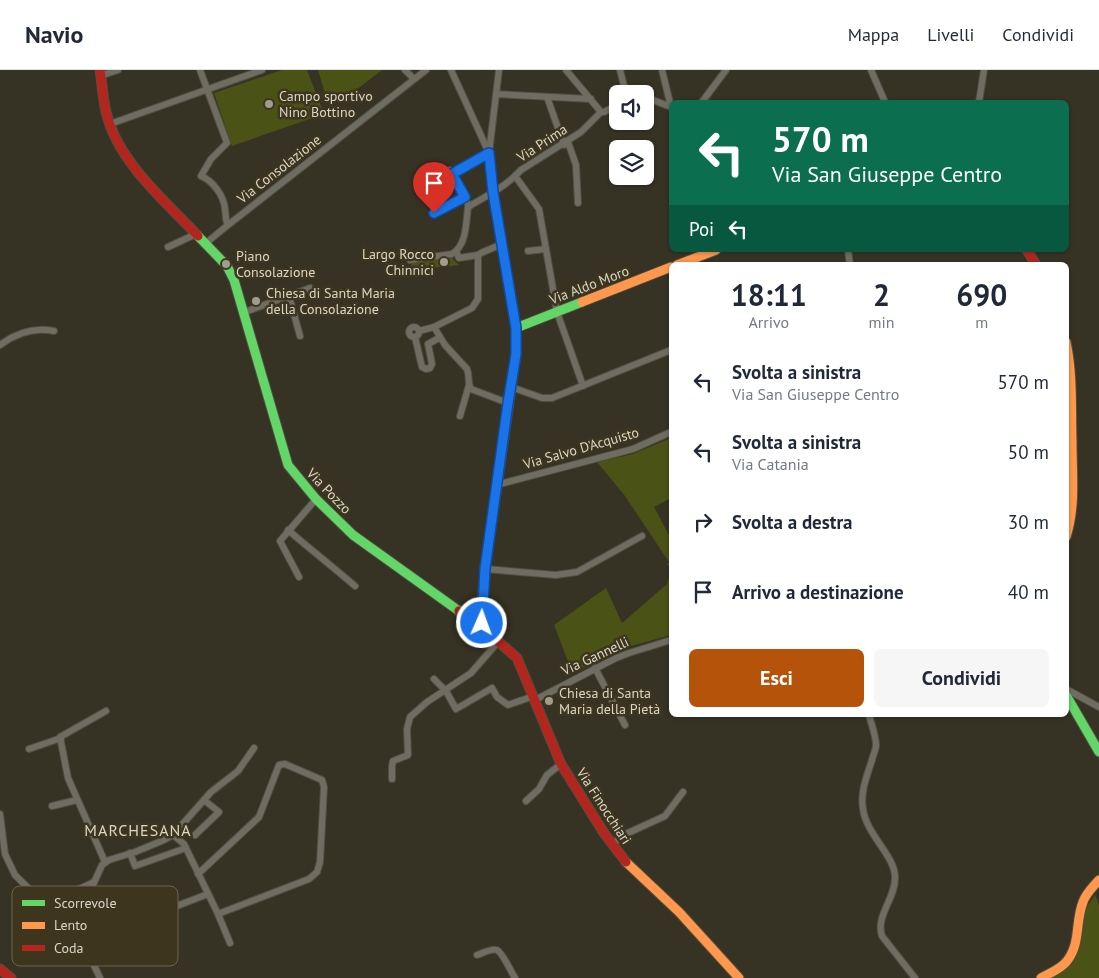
<!DOCTYPE html>
<html lang="it">
<head>
<meta charset="utf-8">
<style>
  body { margin:0; font-family:"PT Sans",sans-serif; background:#f6f6f7; color:#1f2937; height:100vh; display:flex; flex-direction:column; font-size:19px; white-space:nowrap }
  * { box-sizing:border-box; margin:0 }
  p { font-size:16px; color:#747a83 }
  .icon { flex:none; width:28px; height:28px; fill:none; stroke:currentColor; stroke-width:2; stroke-linecap:round; stroke-linejoin:round }
  .map { position:relative; flex:1; overflow:hidden }
  .drawer { position:absolute; left:669px; top:192px; width:400px; height:455px; display:flex; flex-direction:column; background:#fff; border-radius:8px; box-shadow:0 1px 4px #0004 }
  .drawer>* { flex:none }
  .banner { position:absolute; left:669px; top:30px; width:400px; height:152px; border-radius:8px; box-shadow:0 1px 4px #0004; background:#0b6e4f; color:#fff; overflow:hidden }
  .tools { position:absolute; left:609px; top:15px; display:grid; gap:10px }
  .tools a { display:grid; place-items:center; width:45px; height:45px; border-radius:8px; background:#fff; box-shadow:0 1px 4px #0004; font-size:25px }
  .pin { position:absolute; display:grid; place-items:center; width:42px; height:42px; color:#fff; margin:-51px -21px; border-radius:50% 50% 50% 0; rotate:-45deg; box-shadow:0 0 5px #0007 }
  .pin .icon { rotate:45deg }
  .me { position:absolute; width:55px; margin:-28px; rotate:2deg; stroke-linejoin:round; filter:drop-shadow(0 0 4px #0008) }
  .turn { display:flex; align-items:center; gap:18px; height:105px; padding:0 20px; font-size:22px }
  .turn .icon { width:65px; height:65px; stroke-width:2.5 }
  .turn b { display:block; font-size:35px; line-height:42px }
  .then { display:flex; align-items:center; height:48px; padding:0 20px; background:#0003; gap:10px; font-size:19px }
  .eta { display:flex; justify-content:space-evenly; align-items:center; height:85px; text-align:center }
  .eta b { font-size:30px; font-weight:700; line-height:35px }
  .cta { display:flex; gap:10px; margin-top:auto; padding:10px 20px }
  .cta a { flex:1; height:58px; border-radius:8px; background:#b45309; color:#fff; font-size:20px; font-weight:700; line-height:58px; text-align:center }
  .cta a+a { background:#f6f6f7; color:#1f2937 }
  ul { padding:0; list-style:none }
  li { display:flex; align-items:center; gap:15px; height:70px; padding:0 20px }
  li div { flex:1 }
  li b { display:block; font-size:19px }
  li em { font-style:normal }
  header { display:flex; align-items:center; gap:30px; box-sizing:border-box; height:70px; padding:0 25px; background:#fff; border-bottom:1px solid #e0e1e3 }
  header strong { font-size:24px }
  nav { display:flex; gap:28px; margin-inline-start:auto; font-size:18px }
  .map>svg:first-child { display:block }
  .green { fill:#4b5216 }
  .lines { fill:none; stroke-linecap:round; stroke-linejoin:round }
  .street-casing { stroke:#514e42; stroke-width:8 }
  .fast-casing { stroke:#514e42; stroke-width:11 }
  .slow-casing { stroke:#514e42; stroke-width:11 }
  .jam-casing { stroke:#514e42; stroke-width:11 }
  .street { stroke:#6f6c62; stroke-width:6 }
  .fast { stroke:#63d668; stroke-width:9 }
  .slow { stroke:#ff974d; stroke-width:9 }
  .jam { stroke:#b3261e; stroke-width:9 }
  .route-casing { stroke:#114b97; stroke-width:12 }
  .route { stroke:#1a73e8; stroke-width:9 }
  .poi-dot { fill:#a19d8e; stroke:#3d351d; stroke-width:2 }
  .labels { text-anchor:middle; stroke-width:5; stroke-linejoin:round; paint-order:stroke }
  .poi-label { font-size:14px; fill:#dad6c7; stroke:#3d351d; text-anchor:start }
  .street-label { font-size:14px; fill:#dad6c7; stroke:#3d351d }
  .quarter-label { font-size:16px; letter-spacing:1px; fill:#dad6c7; stroke:#3d351d }
  .key { fill:#3d351d; stroke:#6c6550; stroke-width:1 }
  .key-label { font-size:14px; fill:#dad6c7 }
</style>
</head>
<body>
<header>
<strong>Navio</strong>
<nav><a>Mappa</a><a>Livelli</a><a>Condividi</a></nav>
</header>
<div class="map">
<svg width="1099" height="908" viewBox="0 0 1099 908">
  <rect width="100%" height="100%" fill="#363224"/>
  <g class="green">
    <path d="M282 0H307L324 44 232 76 214 23Z"/>
    <path d="M318 0H382L339 33 326 27Z"/>
    <path d="M452 188 459 195 412 200 411 193Z"/>
    <path d="M671 368V428L654 437 671 469V499L667 494 669 492 625 426 597 392 633 384Z"/>
    <path d="M671 499V565L620 579 599 589 573 604 554 555 606 518 622 553 667 514Z"/>
    <path d="M1095 825 1099 835V908H1049L1071 894 1076 885 1081 873 1086 838Z"/>
  </g>
  <g class="lines">
    <g class="street-casing">
      <g id="street">
        <path d="M200 0 227 73 211 89 201 106C213 111 224 126 225 139 226 145 225 150 228 155L426 0"/>
        <path d="M405 0 414 9"/>
        <path d="M451 0 489 83 451 104"/>
        <path d="M499 0 489 83 490 100 516 258"/>
        <path d="M566 0 601 42H604L618 35"/>
        <path d="M620 0 626 24"/>
        <path d="M662 0 671 37"/>
        <path d="M871 0 885 32"/>
        <path d="M100 6 118 0"/>
        <path d="M496 24 591 29"/>
        <path d="M547 27 564 75"/>
        <path d="M645 27 671 37"/>
        <path d="M702 32 726 0"/>
        <path d="M979 32 984 0"/>
        <path d="M110 54 262 0"/>
        <path d="M568 72 576 95 578 133"/>
        <path d="M451 104 469 136"/>
        <path d="M515 106 539 139 557 242 583 316"/>
        <path d="M436 112 445 107V102L449 100 451 104"/>
        <path d="M434 143 465 127"/>
        <path d="M206 173 228 155"/>
        <path d="M502 174 481 183 478 185V229L472 238 434 257 445 275 467 299C470 306 467 312 471 319L508 333"/>
        <path d="M168 177 196 164"/>
        <path d="M848 180 850 195"/>
        <path d="M456 181 459 188 478 185"/>
        <path d="M528 181 546 179"/>
        <path d="M695 188 698 195"/>
        <path d="M410 190 452 184C467 175 466 152 468 137 486 126 507 116 521 100L581 62 601 42"/>
        <path d="M289 226 300 266"/>
        <path d="M245 242 310 218"/>
        <circle cx="414" cy="262" r="5"/>
        <path d="M419 261 434 257"/>
        <path d="M415 267 422 297 426 299 430 298 432 294 428 274 439 268"/>
        <path d="M0 275C16 263 34 257 54 261"/>
        <path d="M511 317 542 328H552L671 280"/>
        <path d="M460 346 469 315"/>
        <path d="M496 415 633 379 671 362"/>
        <path d="M288 460C310 479 333 497 355 516"/>
        <path d="M485 499 556 505 577 502 642 466"/>
        <path d="M299 507 280 471 316 429"/>
        <path d="M460 542 482 538"/>
        <path d="M595 598 625 655"/>
        <path d="M434 609 446 621 456 639 492 618 497 627 508 635 534 626"/>
        <path d="M1066 619 1099 637"/>
        <path d="M535 630 616 588 629 583 671 570"/>
        <path d="M869 645C871 653 876 666 876 675 876 680 873 685 872 690 867 706 860 722 863 739 866 764 895 786 895 807 896 828 875 846 882 866L915 908"/>
        <path d="M29 679 61 668"/>
        <path d="M392 709V696L393 691 408 685 407 659 410 647 427 632 471 603 498 572"/>
        <path d="M526 731 539 719 547 705 561 694"/>
        <path d="M52 736 77 730"/>
        <path d="M0 744 5 784 15 805 83 872 100 908"/>
        <path d="M173 765 184 774 218 844 230 873"/>
        <path d="M195 765 219 742 204 730"/>
        <path d="M612 774 628 763 665 746 683 722"/>
        <path d="M130 783 135 796 186 778"/>
        <path d="M105 792 68 708 60 667 106 641"/>
        <path d="M198 804 259 747 279 695 285 694 322 710 324 717 320 792 317 802 309 809 218 844"/>
        <path d="M45 835 94 812"/>
        <path d="M72 861 102 795 109 790 135 782 164 770 173 765 211 722 238 701 254 678"/>
        <path d="M83 872 208 824"/>
        <path d="M477 885C483 883 492 878 497 880 503 883 511 902 515 908"/>
      </g>
    </g>
    <g class="fast-casing">
      <g id="fast">
        <path d="M198 166 227 196 234 210 288 395 316 429 353 465 459 541"/>
        <path d="M480 557 485 499 516 284V258L582 232"/>
        <path d="M1066 625 1099 682"/>
      </g>
    </g>
    <g class="slow-casing">
      <g id="slow">
        <path d="M677 195 716 180"/>
        <path d="M582 232 671 197"/>
        <path d="M1066 272C1073 305 1071 338 1072 372 1072 405 1076 435 1066 467"/>
        <path d="M626 792 679 842 739 908"/>
        <path d="M1041 908C1050 903 1061 899 1067 891 1081 873 1075 852 1083 832 1086 823 1093 817 1099 810"/>
      </g>
    </g>
    <g class="jam-casing">
      <g id="jam">
        <path d="M100 0C102 14 103 29 106 42 118 92 164 130 198 166"/>
        <path d="M1027 180 1036 195"/>
        <path d="M459 541 491 565 517 588 561 694 604 763 626 792"/>
        <path d="M0 899 11 908"/>
      </g>
    </g>
    <use href="#street" class="street"/>
    <use href="#fast" class="fast"/>
    <use href="#slow" class="slow"/>
    <use href="#jam" class="jam"/>
  </g>
  <g class="lines">
    <g class="route-casing">
      <path id="route" d="M434 143 465 127 452 104 489 83 493 122 516 258V284L508 333 485 499 482 553"/>
    </g>
    <use href="#route" class="route"/>
  </g>
  <g class="poi-dot">
    <circle cx="269" cy="34" r="5"/>
    <circle cx="444" cy="192" r="5"/>
    <circle cx="226" cy="194" r="5"/>
    <circle cx="256" cy="231" r="5"/>
    <circle cx="549" cy="631" r="5"/>
  </g>
  <g class="labels">
    <g class="poi-label">
      <text x="279" y="31">Campo sportivo<tspan x="279" dy="16">Nino Bottino</tspan></text>
      <text x="434" y="189" text-anchor="end">Largo Rocco<tspan x="434" dy="16">Chinnici</tspan></text>
      <text x="236" y="191">Piano<tspan x="236" dy="16">Consolazione</tspan></text>
      <text x="266" y="228">Chiesa di Santa Maria<tspan x="266" dy="16">della Consolazione</tspan></text>
      <text x="559" y="628">Chiesa di Santa<tspan x="559" dy="16">Maria della Pietà</tspan></text>
    </g>
    <g class="street-label">
      <text transform="translate(542 73) rotate(-33)" y="5">Via Prima</text>
      <text transform="translate(279 99) rotate(-38)" y="5">Via Consolazione</text>
      <text transform="translate(589 215) rotate(-21)" y="5">Via Aldo Moro</text>
      <text transform="translate(581 378) rotate(-16)" y="5">Via Salvo D'Acquisto</text>
      <text transform="translate(329 421) rotate(46)" y="5">Via Pozzo</text>
      <text transform="translate(595 586) rotate(-25)" y="5">Via Gannelli</text>
      <text transform="translate(604 736) rotate(57)" y="5">Via Finocchiari</text>
    </g>
    <g class="quarter-label">
      <text x="138" y="766">MARCHESANA</text>
    </g>
  </g>
  <rect x="12" y="816" width="166" height="80" rx="8" class="key"/>
  <rect x="22" y="830" width="23" height="6" fill="#63d668"/>
  <rect x="22" y="852" width="23" height="7" fill="#ff974d"/>
  <rect x="22" y="875" width="23" height="6" fill="#b3261e"/>
  <g class="key-label">
    <text x="54" y="838">Scorrevole</text>
    <text x="54" y="860">Lento</text>
    <text x="54" y="883">Coda</text>
  </g>
</svg>
<div class="tools">
<a><svg class="icon" aria-label="sound" viewBox="0 0 24 24"><path d="M4 9h4l5-4v14l-5-4H4zM17 9q2 3 0 6"/></svg></a>
<a><svg class="icon" aria-label="layers" viewBox="0 0 24 24"><path d="M12 4l9 5-9 5-9-5zM3 14l9 5 9-5"/></svg></a>
</div>
<div class="pin" style="left:434px;top:143px;background:#d93025"><svg class="icon" aria-label="arrive" viewBox="0 0 24 24"><path d="M6 21V4h12l-3 4 3 4H6"/></svg></div>
<svg class="me" style="left:482px;top:553px" viewBox="-20 -20 40 40"><circle r="17" fill="#1a73e8" stroke="#fff" stroke-width="3"/><path d="M0-11L8 9 0 5-8 9z" fill="#fff"/></svg>
<div class="banner">
<div class="turn"><svg class="icon" aria-label="left" viewBox="0 0 24 24"><path d="M17 20v-9H6M10 6l-5 5 5 5"/></svg><div><b>570 m</b>Via San Giuseppe Centro</div></div>
<div class="then">Poi<svg class="icon" aria-label="left" viewBox="0 0 24 24"><path d="M17 20v-9H6M10 6l-5 5 5 5"/></svg></div>
</div>
<section class="drawer">
<div class="eta">
<div><b>18:11</b><p>Arrivo</p></div>
<div><b>2</b><p>min</p></div>
<div><b>690</b><p>m</p></div>
</div>
<ul>
<li><svg class="icon" aria-label="left" viewBox="0 0 24 24"><path d="M17 20v-9H6M10 6l-5 5 5 5"/></svg><div><b>Svolta a sinistra</b><p>Via San Giuseppe Centro</p></div><em>570 m</em></li>
<li><svg class="icon" aria-label="left" viewBox="0 0 24 24"><path d="M17 20v-9H6M10 6l-5 5 5 5"/></svg><div><b>Svolta a sinistra</b><p>Via Catania</p></div><em>50 m</em></li>
<li><svg class="icon" aria-label="right" viewBox="0 0 24 24"><path d="M7 20v-9h11M14 6l5 5-5 5"/></svg><div><b>Svolta a destra</b></div><em>30 m</em></li>
<li><svg class="icon" aria-label="arrive" viewBox="0 0 24 24"><path d="M6 21V4h12l-3 4 3 4H6"/></svg><div><b>Arrivo a destinazione</b></div><em>40 m</em></li>
</ul>
<div class="cta"><a>Esci</a><a>Condividi</a></div>
</section>
</div>
</body>
</html>
